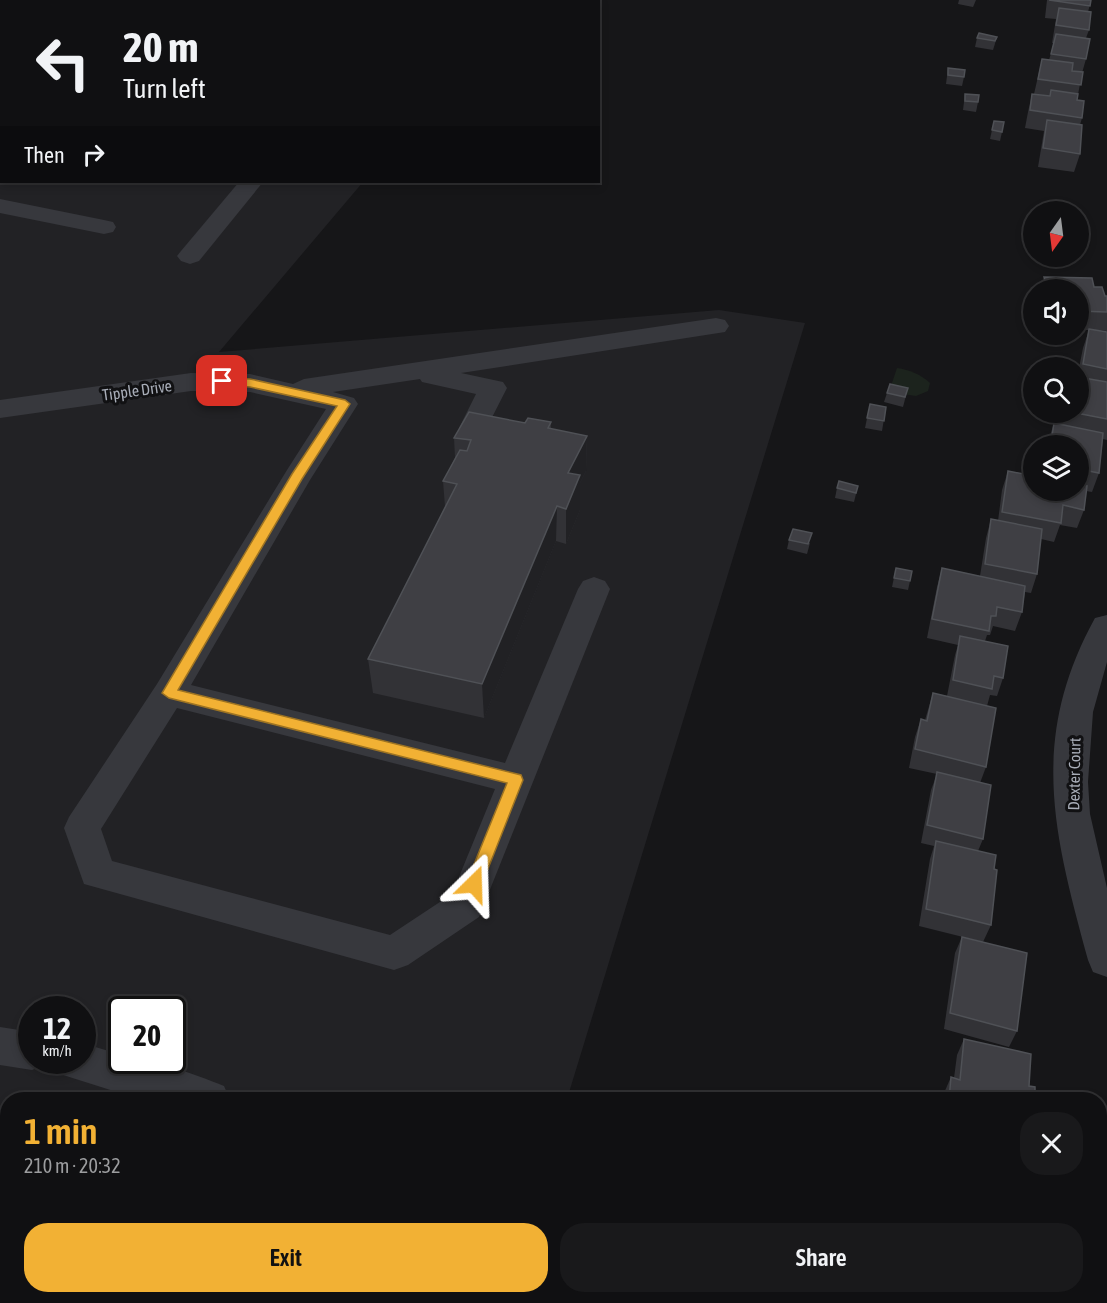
<!DOCTYPE html>
<html lang="en">
<head>
<meta charset="utf-8">
<style>
  body { margin:0; font-family:"Asap Condensed",sans-serif; background:#19191b; color:#f1f3f6; height:100vh; display:flex; flex-direction:column; font-size:22px; white-space:nowrap }
  * { box-sizing:border-box; margin:0 }
  p { font-size:20px; color:#9c9d9f }
  .icon { flex:none; width:33px; height:33px; fill:none; stroke:currentColor; stroke-width:2; stroke-linecap:round; stroke-linejoin:round }
  .map { position:relative; flex:1; overflow:hidden }
  .sheet { position:absolute; left:0px; top:1092px; width:1107px; height:212px; display:flex; flex-direction:column; background:#101012; border-radius:24px 24px 0 0; box-shadow:0 3px 9px #0003,0 0 0 2px #303032 }
  .sheet>* { flex:none }
  .top-card { position:absolute; left:0px; top:0px; width:600px; height:183px; box-shadow:0 3px 9px #0003,0 0 0 2px #303032; background:#101012; color:#f1f3f6; overflow:hidden }
  .needle { width:39px; rotate:194deg }
  .fabs { position:absolute; left:1023px; top:201px; display:grid; gap:12px }
  .fabs a { display:grid; place-items:center; width:66px; height:66px; border-radius:50%; background:#101012; box-shadow:0 3px 9px #0003,0 0 0 2px #303032; font-size:30px }
  .speed { position:absolute; left:18px; top:996px; display:flex; gap:12px; font-size:30px; font-weight:700; text-align:center }
  .speed>* { display:grid; place-content:center; width:78px; height:78px; border-radius:50%; background:#101012; box-shadow:0 3px 9px #0003,0 0 0 2px #303032; line-height:1 }
  .speed small { font-size:15px; font-weight:400 }
  .speed .limit { border:3px solid #111; border-radius:9px; background:#fff; color:#111 }
  .pin { position:absolute; display:grid; place-items:center; width:51px; height:51px; color:#fff; margin:-26px; border-radius:12px; box-shadow:0 3px 9px #0006 }
  .me { position:absolute; width:66px; margin:-33px; rotate:22deg; stroke-linejoin:round; filter:drop-shadow(0 0 4px #0008) }
  .turn { display:flex; align-items:center; gap:21px; height:126px; padding:0 24px; font-size:27px }
  .turn .icon { width:78px; height:78px; stroke-width:2.5 }
  .turn b { display:block; font-size:42px; line-height:51px }
  .then { display:flex; align-items:center; height:57px; padding:0 24px; background:#0003; gap:12px; font-size:22px }
  .round { display:grid; place-items:center; flex:none; width:63px; height:63px; border-radius:24px; background:#19191b }
  .summary { display:flex; align-items:center; justify-content:space-between; height:102px; padding:0 24px }
  h1 { font-size:36px; font-weight:600; line-height:45px; color:#f2b134 }
  .button { display:flex; gap:12px; margin-top:auto; padding:12px 24px }
  .button a { flex:1; height:69px; border-radius:24px; background:#f2b134; color:#111; font-size:24px; font-weight:600; line-height:69px; text-align:center }
  .button a+a { background:#19191b; color:#f1f3f6 }
  .map>svg:first-child { display:block }
  .built { fill:#222225; fill-rule:evenodd }
  .green { fill:#1c231d }
  .lines { fill:none; stroke-linecap:round; stroke-linejoin:round }
  .minor { fill:#37383d; fill-rule:evenodd }
  .wall { fill:#323236 }
  .shaded-wall { fill:#212124 }
  .building { fill:#3f3f44; stroke:#4f5156; stroke-width:1.5 }
  .route { fill:#f2b134; stroke:#9d7322; stroke-width:1.5 }
  .labels { text-anchor:middle; stroke-width:6; stroke-linejoin:round; paint-order:stroke }
  .street-label { font-size:16px; fill:#a8adb8; stroke:#111113 }
</style>
</head>
<body>
<div class="map">
<svg width="1107" height="1303" viewBox="0 0 1107 1303">
  <rect width="100%" height="100%" fill="#161618"/>
  <path class="built" d="M0 0 478 1 2 2V182H363L219 352 719 310 805 323 567 1099 8 1100V1296H507L505 1303H0ZM32 1010H82V1060H32ZM122 1010H172V1060H122Z"/>
  <path class="green" d="M897 368C910 370 920 374 930 383L928 391 916 396 889 392Z"/>
  <g class="lines">
    <g class="minor">
      <path d="M10 0H31L9 2Z"/>
      <path d="M0 11H2L0 24Z"/>
      <path d="M239 182H263L199 261 190 264 181 261 177 256 181 251Z"/>
      <path d="M0 199 104 220 113 222 116 227 113 232 104 234 0 213Z"/>
      <path d="M716 318 725 320 729 326 725 332 461 373 503 382 507 388 483 435 473 437 463 435 459 428 476 394 422 382 420 379 333 392 354 398 358 404 310 480 191 685 505 763 578 589 583 581 594 577 605 581 610 589 479 917 408 965 394 970 84 884 64 828 69 817 157 684 287 470 326 409 250 392 191 391 0 418V400L191 373 250 374 293 384 304 379ZM177 708 495 789 452 894 390 935 112 861 101 829Z"/>
      <path d="M1107 615V662L1093 712 1088 782 1090 814 1107 888V977L1093 972 1088 960C1054 834 1028 740 1095 618Z"/>
      <path d="M0 1027 32 1032V1060H48L46 1064 32 1070 0 1065Z"/>
      <path d="M82 1043 122 1055V1060C156 1060 192 1073 224 1086L230 1100H142L60 1074 54 1060H82Z"/>
      <path d="M0 1138 8 1141V1187L0 1184Z"/>
      <path d="M311 1296H373L376 1303H314Z"/>
      <path d="M452 1296H498L495 1303H449Z"/>
    </g>
  </g>
  <g class="wall">
    <path d="M959 0H976L973 7 958 4Z"/>
    <path d="M1047 0H1091L1088 12 1089 30 1086 38V59L1082 73 1077 100 1082 118 1080 125V154L1074 172 1038 167 1044 131 1025 128 1028 112 1032 94H1034L1042 59 1049 60 1054 43H1052L1056 19 1045 18Z"/>
    <path d="M997 37 993 50 975 47 977 38Z"/>
    <path d="M948 68 964 77 962 86 946 84Z"/>
    <path d="M965 94 978 102 976 112 963 110Z"/>
    <path d="M994 121 1002 132 1000 141 990 139Z"/>
    <path d="M1044 277 1094 287 1105 296H1107V331L1097 330 1107 332V440L1103 439 1099 473 1092 492 1086 491 1084 510 1077 528 1060 525 1054 542 1041 539 1037 574 1031 593 1025 592 1022 612 1015 631 993 626 990 635H987L985 641 1003 678 997 696 990 695 987 706 986 767 980 783 983 839 978 851 994 869 991 925 983 942 919 926 930 859 934 846 921 843 931 790 937 774 909 768 915 737 921 719 925 720 933 693 947 696 955 655 958 645 927 638 937 587 942 568 980 576 986 538 991 519 998 521 1002 490 1008 471 1078 490V446H1042L1044 441 1048 442 1054 423H1055L1057 412H1078V373L1083 348 1089 330H1078V290H1041Z"/>
    <path d="M908 388 903 407 884 402 887 393Z"/>
    <path d="M870 404 886 407 882 431 865 428Z"/>
    <path d="M551 422V429L587 436 586 471 580 483V510L566 544 556 541 484 718 373 693 368 659 445 507 443 481 455 458 454 438 525 423Z"/>
    <path d="M858 486 854 502 835 498 837 488Z"/>
    <path d="M789 540 810 543 807 554 787 549Z"/>
    <path d="M896 568 910 581 908 590 892 587Z"/>
    <path d="M962 937 1017 1031 1009 1047 944 1029 955 953Z"/>
    <path d="M964 1039 1029 1086 1035 1100H943L944 1093 951 1077 954 1078 957 1055Z"/>
    <path d="M876 1296H954V1303H875Z"/>
  </g>
  <g class="shaded-wall">
    <path d="M587 436 586 471 580 483V510L566 544V509L568 473Z"/>
    <path d="M557 506 556 541 484 718 482 684Z"/>
  </g>
  <g class="building">
    <path d="M1049 0H1091L1090 6Z"/>
    <path d="M1059 8 1091 12 1089 30 1056 25Z"/>
    <path d="M979 33 997 37 995 41 977 38Z"/>
    <path d="M1056 34 1090 39 1086 59 1051 54Z"/>
    <path d="M1042 59 1073 63 1072 71 1083 72 1081 85 1038 79Z"/>
    <path d="M948 68 965 70 964 77 948 75Z"/>
    <path d="M1051 90 1078 94 1077 100 1084 101 1082 118 1030 110 1032 94 1050 96Z"/>
    <path d="M965 94 979 95 978 102 965 101Z"/>
    <path d="M1047 120 1082 125 1080 154 1043 148Z"/>
    <path d="M994 121 1004 122 1002 132 992 130Z"/>
    <path d="M1044 277 1092 278 1094 287H1102L1105 296H1107V312L1078 311V290H1048Z"/>
    <path d="M1089 329 1107 332V369L1083 364Z"/>
    <path d="M1078 377 1107 382V419L1071 412H1078Z"/>
    <path d="M890 384 908 388 905 397 887 393Z"/>
    <path d="M870 404 886 407 884 421 867 418Z"/>
    <path d="M469 412 525 423 528 418 551 422 548 428 587 436 568 473 580 475 566 509 557 506 482 684 368 659 457 484 443 481 460 450 467 451 471 440 454 438Z"/>
    <path d="M1054 423 1103 433 1099 473 1078 469V446H1043L1044 441 1051 443Z"/>
    <path d="M1008 471 1034 476V490H1078V485L1087 486 1084 510 1063 505 1061 523 1002 512Z"/>
    <path d="M839 481 858 486 856 493 837 488Z"/>
    <path d="M991 519 1042 529 1037 574 985 564Z"/>
    <path d="M793 529 812 533 808 544 789 540Z"/>
    <path d="M896 568 912 571 910 581 894 578Z"/>
    <path d="M942 568 1025 586 1022 612 997 607 996 616H991L989 631 932 619Z"/>
    <path d="M960 636 1008 646 1003 678 994 676 992 689 953 680Z"/>
    <path d="M933 693 996 708 986 767 915 749 921 719 927 721Z"/>
    <path d="M937 772 991 785 983 839 927 825Z"/>
    <path d="M936 841 996 855 994 869 997 870 991 925 926 909Z"/>
    <path d="M962 937 1027 953 1017 1031 950 1013Z"/>
    <path d="M964 1039 1031 1054 1029 1086 1035 1087V1100H949L951 1077 960 1080Z"/>
    <path d="M0 1237 8 1239V1296H174L195 1303H0Z"/>
    <path d="M881 1296H954V1303H880Z"/>
  </g>
  <path class="route" d="M222 377 250 379 345 400 350 404 302 479 178 690 521 775 523 780 480 889 474 891 469 889 466 884 507 783 169 698 162 693 292 474 337 406 250 387 218 384 216 381Z"/>
  <g class="labels">
    <g class="street-label">
      <text transform="translate(137 390) rotate(-8)" y="6">Tipple Drive</text>
      <text transform="translate(1074 774) rotate(-89)" y="6">Dexter Court</text>
    </g>
  </g>
</svg>
<div class="fabs">
<a><svg class="needle" viewBox="-14 -14 28 28"><path d="M0-13l5 13h-10z" fill="#e53935"/><path d="M0 13l5-13h-10z" fill="#9c9d9f"/></svg></a>
<a><svg class="icon" aria-label="sound" viewBox="0 0 24 24"><path d="M4 9h4l5-4v14l-5-4H4zM17 9q2 3 0 6"/></svg></a>
<a><svg class="icon" aria-label="search" viewBox="0 0 24 24"><circle cx="10" cy="10" r="6"/><path d="M15 15l6 6"/></svg></a>
<a><svg class="icon" aria-label="layers" viewBox="0 0 24 24"><path d="M12 4l9 5-9 5-9-5zM3 14l9 5 9-5"/></svg></a>
</div>
<div class="speed"><div>12<small>km/h</small></div><div class="limit">20</div></div>
<div class="pin" style="left:222px;top:381px;background:#d93025"><svg class="icon" aria-label="arrive" viewBox="0 0 24 24"><path d="M6 21V4h12l-3 4 3 4H6"/></svg></div>
<svg class="me" style="left:474px;top:884px" viewBox="-20 -20 40 40"><path d="M0-17L14 15 0 8-14 15z" fill="#f2b134" stroke="#fff" stroke-width="4"/></svg>
<div class="top-card">
<div class="turn"><svg class="icon" aria-label="left" viewBox="0 0 24 24"><path d="M17 20v-9H6M10 6l-5 5 5 5"/></svg><div><b>20 m</b>Turn left</div></div>
<div class="then">Then<svg class="icon" aria-label="right" viewBox="0 0 24 24"><path d="M7 20v-9h11M14 6l5 5-5 5"/></svg></div>
</div>
<section class="sheet">
<div class="summary"><div><h1>1 min</h1><p>210 m · 20:32</p></div><a class="round"><svg class="icon" aria-label="close" viewBox="0 0 24 24"><path d="M6 6l12 12M18 6L6 18"/></svg></a></div>
<div class="button"><a>Exit</a><a>Share</a></div>
</section>
</div>
</body>
</html>
